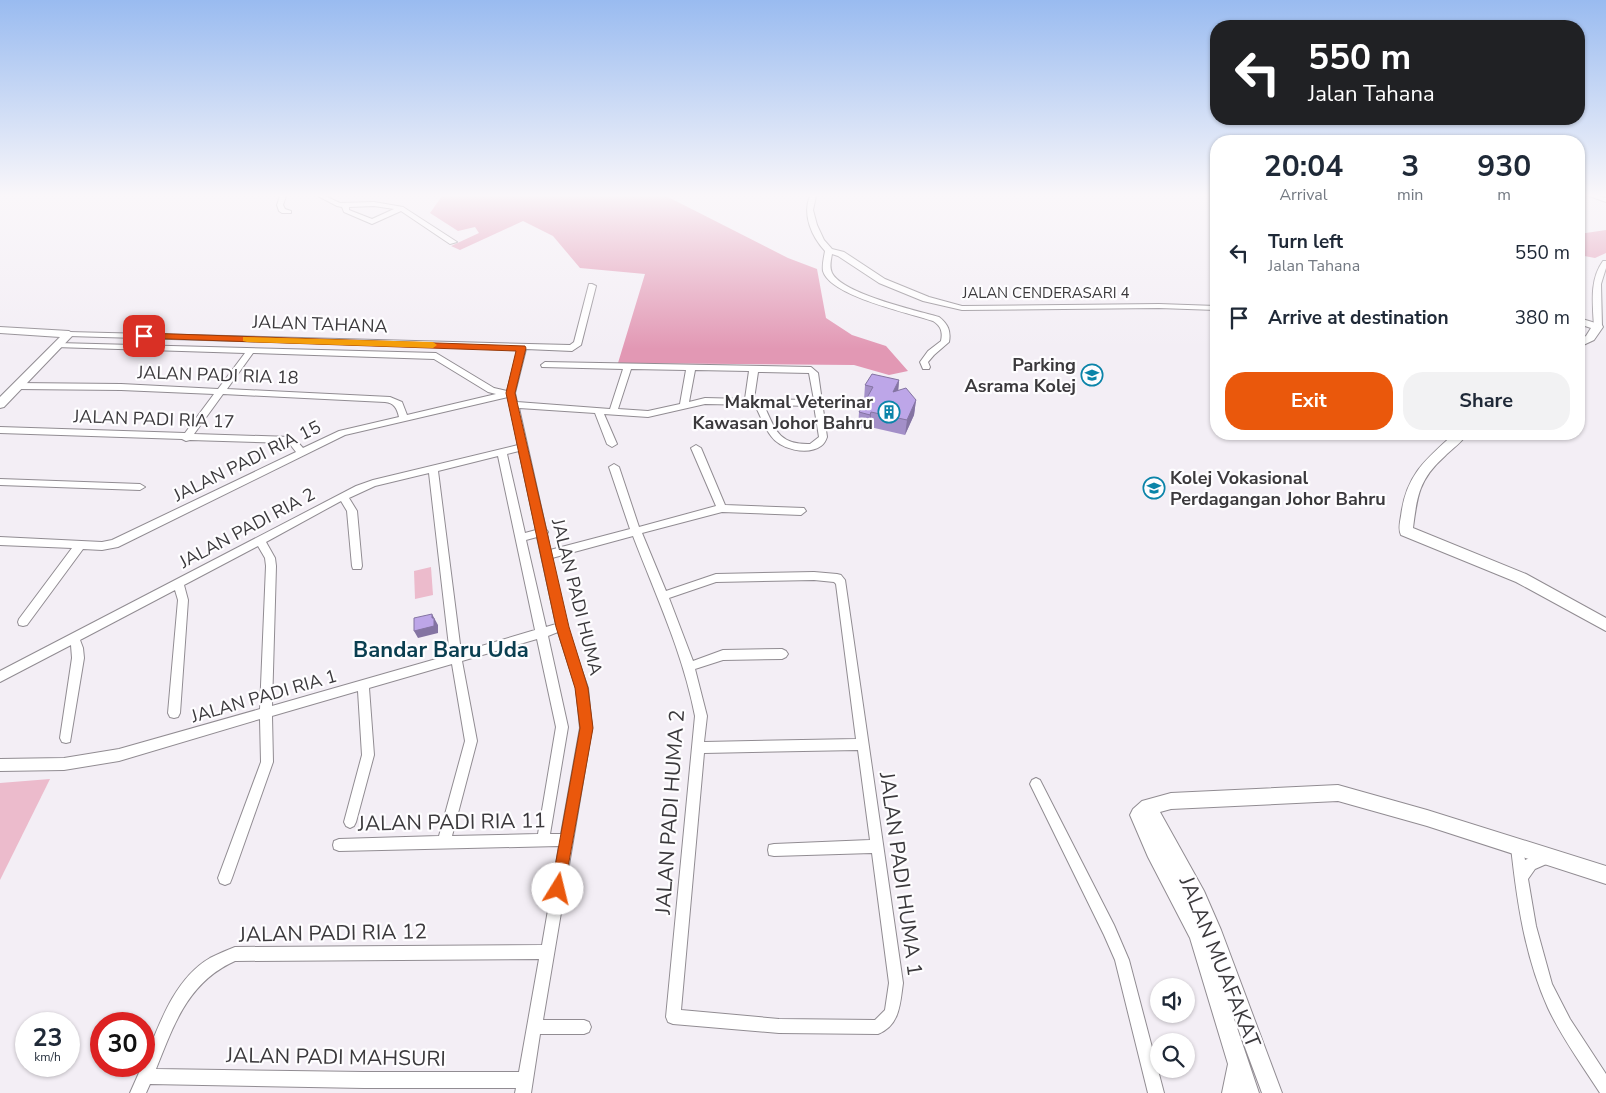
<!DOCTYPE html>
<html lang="en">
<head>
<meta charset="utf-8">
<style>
  body { margin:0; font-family:"Nunito Sans",sans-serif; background:#f2f2f3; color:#1f2937; height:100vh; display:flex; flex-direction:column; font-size:19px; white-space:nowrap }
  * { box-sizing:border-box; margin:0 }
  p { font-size:16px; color:#747a83 }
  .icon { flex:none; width:28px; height:28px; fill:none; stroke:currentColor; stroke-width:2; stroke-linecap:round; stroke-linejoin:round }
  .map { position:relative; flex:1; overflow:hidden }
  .panel { position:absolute; left:1210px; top:135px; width:375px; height:305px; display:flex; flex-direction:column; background:#fff; border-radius:20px; box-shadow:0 1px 4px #0004 }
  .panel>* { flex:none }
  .guide { position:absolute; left:1210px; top:20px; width:375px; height:105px; border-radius:20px; box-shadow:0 1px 4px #0004; background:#202124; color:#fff; overflow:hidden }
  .controls { position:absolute; left:1150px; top:978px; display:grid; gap:10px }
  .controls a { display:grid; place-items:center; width:45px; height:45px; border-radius:50%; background:#fff; box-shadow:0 1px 4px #0004; font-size:25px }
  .speed { position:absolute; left:15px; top:1012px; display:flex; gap:10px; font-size:25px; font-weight:700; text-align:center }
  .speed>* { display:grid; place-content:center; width:65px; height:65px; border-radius:50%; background:#fff; box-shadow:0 1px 4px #0004; line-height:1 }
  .speed small { font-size:12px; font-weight:400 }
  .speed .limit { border:8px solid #d22; background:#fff; color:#111 }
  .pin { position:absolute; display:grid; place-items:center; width:42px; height:42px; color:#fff; margin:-21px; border-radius:10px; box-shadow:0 2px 8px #0006 }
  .me { position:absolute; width:55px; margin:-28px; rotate:9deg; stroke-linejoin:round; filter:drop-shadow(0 0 4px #0008) }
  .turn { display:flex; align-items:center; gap:18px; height:105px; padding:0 15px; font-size:22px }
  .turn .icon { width:65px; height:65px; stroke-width:2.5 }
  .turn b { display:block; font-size:35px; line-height:42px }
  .eta { display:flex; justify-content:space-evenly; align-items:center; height:85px; text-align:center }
  .eta b { font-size:30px; font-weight:700; line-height:35px }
  .primary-button { display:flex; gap:10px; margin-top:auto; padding:10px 15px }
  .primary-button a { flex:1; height:58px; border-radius:20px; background:#ea580c; color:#fff; font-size:20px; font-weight:700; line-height:58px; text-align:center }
  .primary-button a+a { background:#f2f2f3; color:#1f2937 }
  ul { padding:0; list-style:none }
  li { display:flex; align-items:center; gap:15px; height:65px; padding:0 15px }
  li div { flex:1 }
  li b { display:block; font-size:19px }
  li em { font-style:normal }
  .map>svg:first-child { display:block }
  .green { fill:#ecbbcc }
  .forest { fill:#e298b4 }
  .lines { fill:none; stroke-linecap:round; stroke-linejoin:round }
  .street-casing { stroke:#918c92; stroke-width:2 }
  .secondary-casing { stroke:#918c92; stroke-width:2 }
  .street { fill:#fff; fill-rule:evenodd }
  .secondary { fill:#fff; fill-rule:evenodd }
  .wall { fill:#a38fc8 }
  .shaded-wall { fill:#8474a2 }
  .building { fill:#bda6e8; stroke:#8474a2 }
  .route { fill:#ea580c; stroke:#983908 }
  .slow { fill:#f59e0b }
  .labels { text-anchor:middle; stroke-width:4.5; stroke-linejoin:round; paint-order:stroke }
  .far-street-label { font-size:15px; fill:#3b393c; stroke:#fefdff }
  .street-label { font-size:18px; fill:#3b393c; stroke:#fefdff }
  .poi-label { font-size:18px; font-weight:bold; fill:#3b393c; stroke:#fefdff; text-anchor:end }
  .near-street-label { font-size:21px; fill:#3b393c; stroke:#fefdff }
  .district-label { font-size:22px; font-weight:bold; fill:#0a3e50; stroke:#fefdff }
</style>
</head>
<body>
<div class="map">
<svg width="1606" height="1093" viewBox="0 0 1606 1093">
  <rect width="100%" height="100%" fill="#f3eef5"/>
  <g class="green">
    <path d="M431 567 433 595 415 599 414 571Z"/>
    <path d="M50 779 0 880V783Z"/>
  </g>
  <g class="forest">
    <path d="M442 196H666L788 258 817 269 826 318 852 335 886 346 908 371 889 375 854 365 618 363 645 274 580 268 553 236 523 221 460 250 451 246 479 233 475 227 458 231 430 213Z"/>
    <path d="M1606 230V253L1595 258 1579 255V234Z"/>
  </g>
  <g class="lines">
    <g class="street-casing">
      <g id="street">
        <path d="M280 196H286L283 205 285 209 291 211V213H282L279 211 277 205Z"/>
        <path d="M318 196H325L340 203 374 202 403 207 457 242 450 244 401 211 372 224 344 212 342 207 337 206ZM374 206 394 209 372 219 349 210V207Z"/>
        <path d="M810 196H816L813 210 817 225 824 240 832 249 844 252 885 279 929 297 962 306 1159 304 1216 306V310L1159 308 962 310 923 301 879 283 838 256 832 254C831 260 829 267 832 273 843 294 915 310 939 317 948 324 951 331 949 342L934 355 928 362 930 367 929 369H923L920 362 928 351 941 341C943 332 941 326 933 321 909 313 830 296 823 271 822 265 824 257 825 251 812 237 802 215 810 196Z"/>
        <path d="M1579 196H1587L1579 199Z"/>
        <path d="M1589 196H1598L1606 198V202Z"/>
        <path d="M1603 261H1606V268L1601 284 1602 327 1598 329 1594 327C1593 305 1589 280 1603 261Z"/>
        <path d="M589 284H592L596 286 581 345 572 351 526 349 515 393 517 402 610 409 623 369 542 367 541 365 545 362 811 367 818 373 827 437C826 440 824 444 821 446 807 456 780 449 771 436 764 427 760 415 755 405L705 404 648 417 604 414 617 444 612 447 607 444 595 413 519 408 546 529 548 532 547 534 550 550 630 529 609 467 614 464 619 467 639 527 716 506 691 448 696 445 701 448 725 505 804 508 806 511 801 515 722 512 642 533 666 591 716 574 814 572 837 574 841 575 845 580 903 983C900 1004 900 1025 878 1034L779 1033 673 1024 668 1022 666 1017 695 716C683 653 656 596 633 536L552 558 567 627 588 688 592 728 543 1020H584L589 1022 591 1027 589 1032 584 1034H540L531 1093H515L516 1088H364L150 1084 146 1093H130L142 1066H144V1062C159 1025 174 979 210 958 218 954 227 950 235 947L542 945 559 846 339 851 334 849 333 845 334 841 339 839 439 836 465 741 452 664 369 688 374 755 356 822 354 826 350 828 346 826 344 822 362 755 358 691 272 716 273 762 232 878 230 883 225 885 220 883 218 878 261 762 260 719 119 761 64 770 0 771V759L64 758 119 749 260 709 266 566 265 558 258 546 184 585 188 600 180 713 178 717 174 718 170 717 168 713 178 600 175 590 80 640 83 648 84 658 70 742 66 743 62 742 60 738 72 658 71 645 0 682V671L356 486 373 480 518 445 508 397 345 435 118 547 102 550 83 549 27 625 23 626 19 625 18 622 19 619 72 548 0 545V537L102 542 112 540 296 452 289 443 190 440 186 441 182 439 0 433V427L185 433 214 394 121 390 17 389 13 386 17 383 121 384 218 389 245 353 55 347 54 345 58 343 436 353 494 388 507 391 518 349 69 336 65 334 69 332 570 345 574 342ZM253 353 434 359 488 392 496 394 407 415 402 402 390 397 227 389ZM631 369 686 370 680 404 648 411 618 409ZM695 370 749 371 745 399 705 398 689 402ZM758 372 809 373 814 400 754 399ZM223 394 385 402C394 403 397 408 399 417L339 431 303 448 294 438 291 437 194 434ZM764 405 814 406 819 437 810 444C779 445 775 430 764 405ZM519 451 536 530 525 533 507 454ZM498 456 535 630 461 652 438 471ZM429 473 450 655 272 706 276 566 275 558 266 542 341 501 347 511 352 566 353 569H361L362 566 357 511 349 498 375 486ZM537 537 556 624 546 627 526 540ZM814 580 834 582 836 584 856 739 704 742 707 716 695 669 723 660 782 659 786 657 788 654 786 651 782 649 723 650 693 661 669 598 716 582ZM558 632 576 688 580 728 561 834H550L568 727 548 636ZM537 639 556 727 538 834 452 836 477 741 462 661ZM858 750 870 840 774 844 769 845 768 850 769 855 774 856 872 853 889 983 885 1010 875 1020 779 1019 681 1010 704 753ZM539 959 519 1072H364L156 1069C174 1024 188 982 235 961Z"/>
        <path d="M0 479 140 484 145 487 140 490 0 485Z"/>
        <path d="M1036 778 1040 780 1114 925 1129 960 1164 1093H1148L1115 960 1104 935 1030 784 1032 780Z"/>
        <path d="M1517 841 1522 843 1525 860 1546 851 1551 852 1552 857 1551 862 1535 869 1528 879 1536 926 1552 984 1570 1019 1606 1074V1093H1600C1582 1065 1562 1038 1548 1008 1525 957 1517 902 1511 847L1512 843Z"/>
      </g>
    </g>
    <g class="secondary-casing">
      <g id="secondary">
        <path d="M1579 318 1602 325 1603 327 1594 340 1579 347V340L1586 336 1591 328 1579 324Z"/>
        <path d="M0 327 69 331 74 334 4 407 0 408V397L60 337 0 333Z"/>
        <path d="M1454 434H1467C1462 442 1452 449 1445 456 1419 479 1417 496 1413 528L1526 574 1606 618V631L1516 582 1401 535C1398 529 1400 522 1401 516 1406 475 1425 460 1454 434Z"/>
        <path d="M1338 785 1427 810 1606 866V884L1427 826 1338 801 1171 809 1160 812 1204 891 1221 930 1282 1093H1262L1229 1004 1259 1093H1222L1228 1064 1190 938 1148 857 1130 815 1133 809 1142 801 1171 793Z"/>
      </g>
    </g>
    <use href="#street" class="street"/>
    <use href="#secondary" class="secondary"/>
  </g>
  <path class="wall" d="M899 380 898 390 916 400 914 415 905 435 870 427 869 430 858 427 859 412 866 401 864 400 865 385Z"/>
  <g class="shaded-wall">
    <path d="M899 380 898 395 893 392Z"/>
    <path d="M916 400 914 415 905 435 907 420Z"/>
    <path d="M871 412 870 427 869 430 870 415Z"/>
    <path d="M432 614 438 625V633L418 638 414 631 432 618Z"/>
  </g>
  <g class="building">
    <path d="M872 374 899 380 893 392 906 388 916 400 907 420 871 412 870 415 859 412 873 387 865 385Z"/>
    <path d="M432 614V618H434V626L414 631V618Z"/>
  </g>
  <linearGradient id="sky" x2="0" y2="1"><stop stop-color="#99bbf0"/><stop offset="0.56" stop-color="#faf7fa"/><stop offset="1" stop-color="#faf7fa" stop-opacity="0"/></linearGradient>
  <rect width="1606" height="349" fill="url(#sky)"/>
  <path class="route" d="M144 333 525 346 526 348 515 393 569 627 588 688 593 728 563 895 558 897 553 895 551 889 580 728 575 688 556 627 506 393 516 351 141 338V334Z"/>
  <path class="slow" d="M243 337 433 342 437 345 433 348 247 342 243 341Z"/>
  <defs>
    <g id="school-ring" transform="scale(1.125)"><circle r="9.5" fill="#fefdff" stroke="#0b84a9" stroke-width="1.5"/><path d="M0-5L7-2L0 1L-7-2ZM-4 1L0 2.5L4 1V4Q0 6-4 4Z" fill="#0b84a9"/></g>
    <g id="building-ring" transform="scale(1.125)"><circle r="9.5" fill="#fefdff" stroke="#0b84a9" stroke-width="1.5"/><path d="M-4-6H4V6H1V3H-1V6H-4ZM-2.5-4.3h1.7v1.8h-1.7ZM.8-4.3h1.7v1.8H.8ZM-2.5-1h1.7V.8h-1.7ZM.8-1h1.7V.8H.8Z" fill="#0b84a9"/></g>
    <g id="university-ring" transform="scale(1.125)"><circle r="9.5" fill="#fefdff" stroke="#0b84a9" stroke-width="1.5"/><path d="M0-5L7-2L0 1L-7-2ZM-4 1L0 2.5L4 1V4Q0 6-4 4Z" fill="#0b84a9"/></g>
  </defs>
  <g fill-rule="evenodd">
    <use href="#school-ring" x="1092" y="375"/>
    <use href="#building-ring" x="889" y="412"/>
    <use href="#university-ring" x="1154" y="488"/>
  </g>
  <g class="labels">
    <g class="far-street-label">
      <text x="1046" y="298">JALAN CENDERASARI 4</text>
    </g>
    <g class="street-label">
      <text transform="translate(320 324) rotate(2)" y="6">JALAN TAHANA</text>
      <text transform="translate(218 375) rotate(2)" y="6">JALAN PADI RIA 18</text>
      <text transform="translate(154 419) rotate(2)" y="6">JALAN PADI RIA 17</text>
      <text transform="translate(247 461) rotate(-26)" y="6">JALAN PADI RIA 15</text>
      <text transform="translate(247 528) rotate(-28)" y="6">JALAN PADI RIA 2</text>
      <text transform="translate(577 597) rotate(76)" y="6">JALAN PADI HUMA</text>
      <text transform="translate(264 696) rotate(-16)" y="6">JALAN PADI RIA 1</text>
    </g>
    <g class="poi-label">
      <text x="1076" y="371">Parking<tspan x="1076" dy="21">Asrama Kolej</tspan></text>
      <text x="873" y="408">Makmal Veterinar<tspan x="873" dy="21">Kawasan Johor Bahru</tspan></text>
      <text x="1170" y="484" text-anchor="start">Kolej Vokasional<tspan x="1170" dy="21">Perdagangan Johor Bahru</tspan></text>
    </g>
    <g class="near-street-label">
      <text transform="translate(670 812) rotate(-86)" y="7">JALAN PADI HUMA 2</text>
      <text transform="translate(452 822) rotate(-1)" y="7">JALAN PADI RIA 11</text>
      <text transform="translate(901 874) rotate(82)" y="7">JALAN PADI HUMA 1</text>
      <text transform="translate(333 933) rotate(-1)" y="7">JALAN PADI RIA 12</text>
      <text transform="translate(1220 962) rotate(68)" y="7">JALAN MUAFAKAT</text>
      <text transform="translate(336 1057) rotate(1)" y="7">JALAN PADI MAHSURI</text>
    </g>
    <g class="district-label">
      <text x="441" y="657">Bandar Baru Uda</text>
    </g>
  </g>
</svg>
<div class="controls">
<a><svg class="icon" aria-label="sound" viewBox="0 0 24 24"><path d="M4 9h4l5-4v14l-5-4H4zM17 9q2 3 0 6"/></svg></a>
<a><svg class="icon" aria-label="search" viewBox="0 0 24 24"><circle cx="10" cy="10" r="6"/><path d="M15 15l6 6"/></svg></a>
</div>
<div class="speed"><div>23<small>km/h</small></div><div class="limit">30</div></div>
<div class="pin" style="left:144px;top:336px;background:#d93025"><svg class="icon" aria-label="arrive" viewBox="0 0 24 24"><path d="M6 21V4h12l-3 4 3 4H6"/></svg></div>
<svg class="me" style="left:558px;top:889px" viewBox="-20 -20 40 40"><circle r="19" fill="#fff"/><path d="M0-13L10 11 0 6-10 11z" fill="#ea580c"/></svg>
<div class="guide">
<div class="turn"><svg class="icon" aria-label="left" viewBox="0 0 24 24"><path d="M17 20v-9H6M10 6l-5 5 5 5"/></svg><div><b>550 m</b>Jalan Tahana</div></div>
</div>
<section class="panel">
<div class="eta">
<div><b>20:04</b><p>Arrival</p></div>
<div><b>3</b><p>min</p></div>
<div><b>930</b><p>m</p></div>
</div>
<ul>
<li><svg class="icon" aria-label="left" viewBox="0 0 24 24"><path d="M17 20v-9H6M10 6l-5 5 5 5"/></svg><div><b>Turn left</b><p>Jalan Tahana</p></div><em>550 m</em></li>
<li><svg class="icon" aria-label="arrive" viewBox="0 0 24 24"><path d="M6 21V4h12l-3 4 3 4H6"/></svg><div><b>Arrive at destination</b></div><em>380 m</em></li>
</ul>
<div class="primary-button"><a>Exit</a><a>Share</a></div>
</section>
</div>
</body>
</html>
